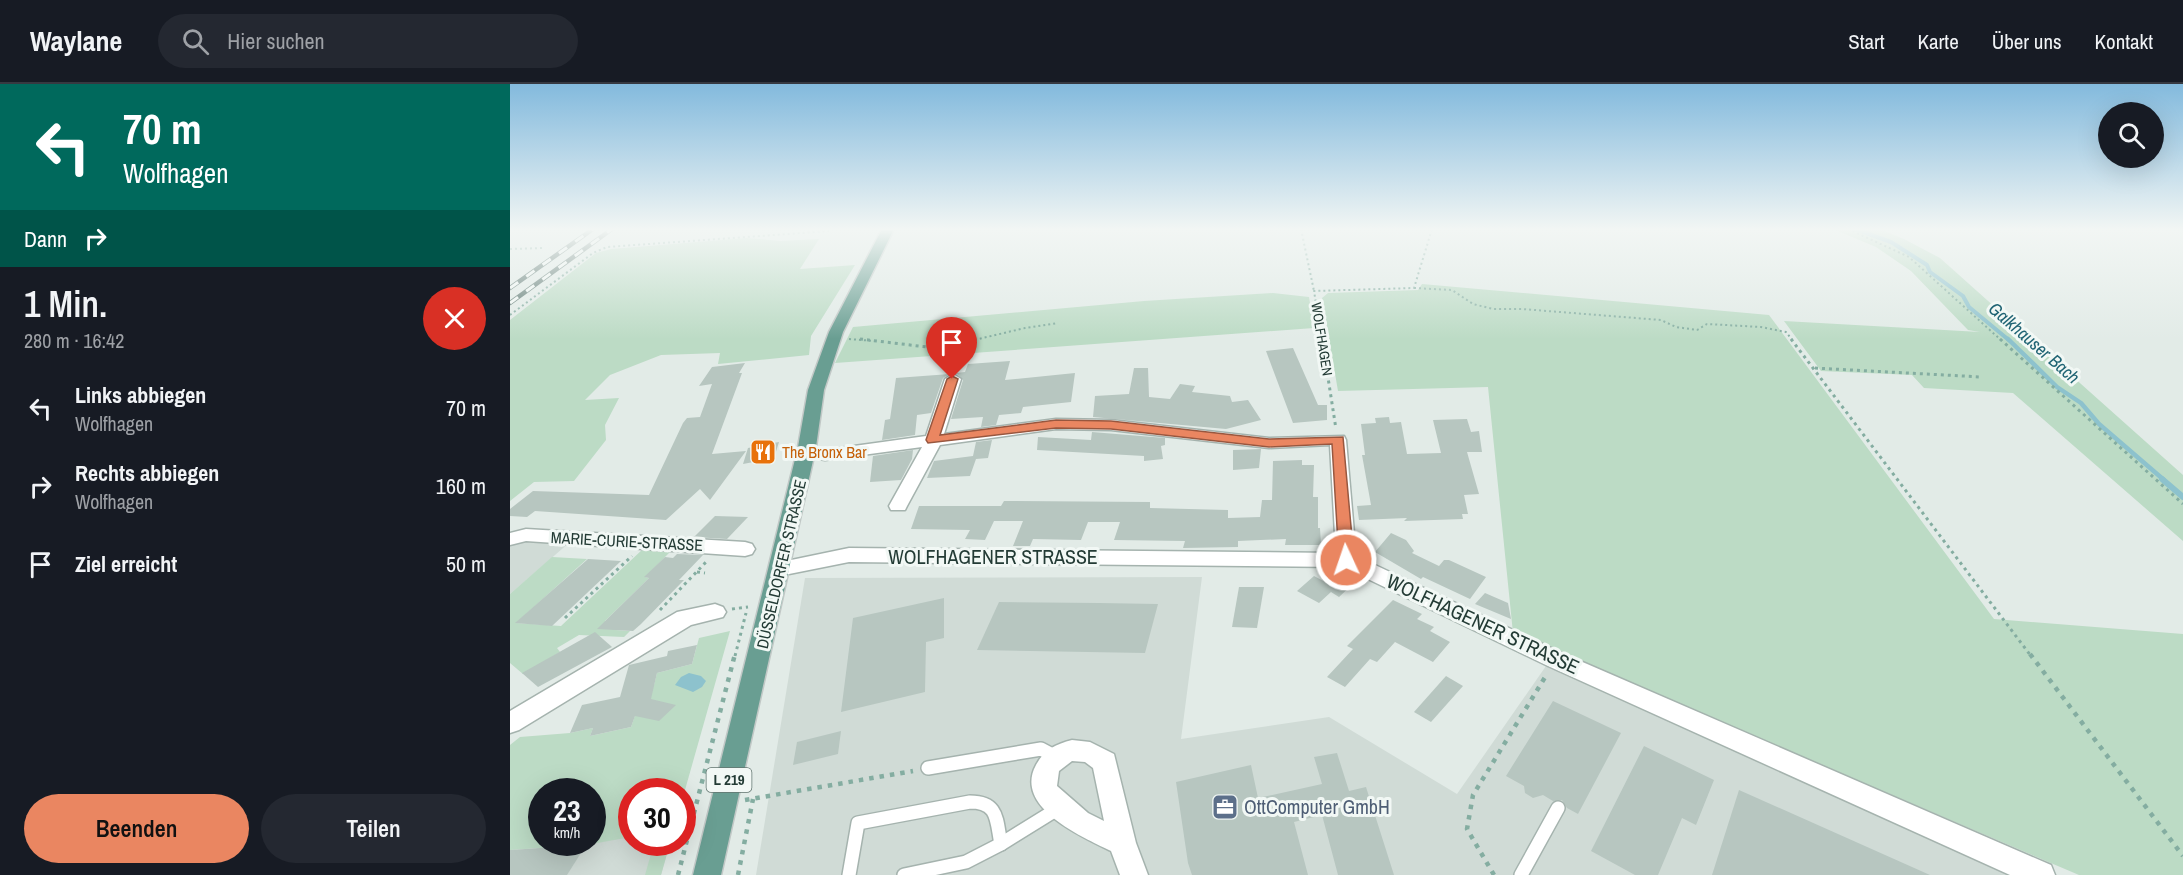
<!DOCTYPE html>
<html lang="de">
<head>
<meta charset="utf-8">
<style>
  body { margin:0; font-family:"Archivo Narrow",sans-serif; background:#242831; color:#f1f3f6; height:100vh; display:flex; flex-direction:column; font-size:22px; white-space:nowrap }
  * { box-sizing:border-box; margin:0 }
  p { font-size:20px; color:#9ea1a6 }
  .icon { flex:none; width:33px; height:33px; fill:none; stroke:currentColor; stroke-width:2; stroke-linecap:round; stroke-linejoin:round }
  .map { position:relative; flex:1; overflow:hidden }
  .side { display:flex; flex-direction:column; background:#171b24; width:510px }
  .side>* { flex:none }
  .banner { background:#00695c; color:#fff; overflow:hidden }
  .fabs { position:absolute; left:1588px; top:18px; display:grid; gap:12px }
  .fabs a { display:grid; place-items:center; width:66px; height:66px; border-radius:50%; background:#171b24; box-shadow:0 6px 24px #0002; font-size:30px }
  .speed { position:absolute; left:18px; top:694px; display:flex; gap:12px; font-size:30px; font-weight:700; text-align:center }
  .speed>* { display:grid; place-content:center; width:78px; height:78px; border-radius:50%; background:#171b24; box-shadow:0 6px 24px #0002; line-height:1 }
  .speed small { font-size:15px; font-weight:400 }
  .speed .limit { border:9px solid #d22; background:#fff; color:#111 }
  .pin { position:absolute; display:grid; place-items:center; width:51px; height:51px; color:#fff; margin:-62px -26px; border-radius:50% 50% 50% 0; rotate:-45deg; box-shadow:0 0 6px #0007 }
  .pin .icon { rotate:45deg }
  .me { position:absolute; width:66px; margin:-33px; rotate:357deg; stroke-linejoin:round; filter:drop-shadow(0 0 4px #0008) }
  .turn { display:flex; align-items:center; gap:21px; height:126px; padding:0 24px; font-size:27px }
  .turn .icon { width:78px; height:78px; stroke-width:2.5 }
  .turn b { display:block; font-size:42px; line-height:51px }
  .then { display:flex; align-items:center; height:57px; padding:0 24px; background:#0003; gap:12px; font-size:22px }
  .round { display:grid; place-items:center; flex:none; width:63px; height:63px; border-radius:32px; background:#242831 }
  .overview { display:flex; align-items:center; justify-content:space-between; height:102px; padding:0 24px }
  h1 { font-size:36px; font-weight:600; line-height:45px }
  .primary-button { display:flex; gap:12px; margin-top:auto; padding:12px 24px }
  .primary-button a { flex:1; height:69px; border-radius:36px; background:#ea8661; color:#111; font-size:24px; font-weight:600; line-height:69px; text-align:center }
  .primary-button a+a { background:#242831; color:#f1f3f6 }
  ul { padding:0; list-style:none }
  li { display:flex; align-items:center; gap:18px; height:78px; padding:0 24px }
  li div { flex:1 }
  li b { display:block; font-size:22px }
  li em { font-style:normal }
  header { display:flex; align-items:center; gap:36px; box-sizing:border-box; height:84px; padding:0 30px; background:#171b24; border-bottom:2px solid #363941 }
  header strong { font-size:28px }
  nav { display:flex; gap:33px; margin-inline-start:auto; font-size:21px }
  .search { width:420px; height:54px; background:#242831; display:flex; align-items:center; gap:15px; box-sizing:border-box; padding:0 21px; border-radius:33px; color:#9ea1a6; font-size:22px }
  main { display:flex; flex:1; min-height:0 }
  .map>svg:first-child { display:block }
  .built { fill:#d0dbd6 }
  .green { fill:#bcdbc5; fill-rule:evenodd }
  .water { fill:#8dc2cd }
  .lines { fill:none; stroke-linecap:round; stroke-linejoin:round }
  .stream-far2 { stroke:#8dc2cd; stroke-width:4 }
  .stream-far1 { stroke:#8dc2cd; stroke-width:4.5 }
  .stream { stroke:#8dc2cd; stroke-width:6 }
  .building { fill:#b7c6c0 }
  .lane-casing { stroke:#a5b3ae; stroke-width:16 }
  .street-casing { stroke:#a5b3ae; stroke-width:3 }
  .primary-casing { stroke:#c1c8c6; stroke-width:3 }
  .path-far2 { stroke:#84ada1; stroke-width:2; stroke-dasharray:2 3; stroke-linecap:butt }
  .path-far1 { stroke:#84ada1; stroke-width:3; stroke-dasharray:3 4; stroke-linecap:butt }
  .path { stroke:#84ada1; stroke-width:4.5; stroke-dasharray:4.5 6; stroke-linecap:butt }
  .lane { stroke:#fff; stroke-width:13 }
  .street { fill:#fff; fill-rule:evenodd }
  .primary { fill:#699e92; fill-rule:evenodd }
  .rail-casing { stroke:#5d7771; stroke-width:4.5 }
  .rail { stroke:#f2f8f5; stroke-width:3; stroke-dasharray:10; stroke-linecap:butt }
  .route { fill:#ea8661; stroke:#98573f; stroke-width:1.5 }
  .labels { text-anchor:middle; stroke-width:6; stroke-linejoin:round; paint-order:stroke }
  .far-street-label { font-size:14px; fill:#233b35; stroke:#f2f8f5 }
  .shield { fill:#f2f8f5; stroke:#61746f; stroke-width:1.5 }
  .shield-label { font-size:15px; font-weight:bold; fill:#233b35 }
  .food-label { font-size:16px; fill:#c56008; stroke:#f2f8f5; text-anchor:start }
  .street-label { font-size:16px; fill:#233b35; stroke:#f2f8f5 }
  .water-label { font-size:18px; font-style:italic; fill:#206474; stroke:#f2f8f5 }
  .near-street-label { font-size:20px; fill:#233b35; stroke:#f2f8f5 }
  .near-service-label { font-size:20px; fill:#4e5e75; stroke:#f2f8f5; text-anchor:start }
</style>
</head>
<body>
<header>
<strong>Waylane</strong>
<div class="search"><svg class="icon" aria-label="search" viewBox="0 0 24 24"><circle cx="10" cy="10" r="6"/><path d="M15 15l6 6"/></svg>Hier suchen</div>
<nav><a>Start</a><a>Karte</a><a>Über uns</a><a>Kontakt</a></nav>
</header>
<main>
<section class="side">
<div class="banner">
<div class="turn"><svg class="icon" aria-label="left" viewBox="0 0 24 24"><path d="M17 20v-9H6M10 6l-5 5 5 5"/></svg><div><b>70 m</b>Wolfhagen</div></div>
<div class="then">Dann<svg class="icon" aria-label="right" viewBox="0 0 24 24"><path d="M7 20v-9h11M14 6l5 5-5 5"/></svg></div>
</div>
<div class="overview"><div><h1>1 Min.</h1><p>280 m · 16:42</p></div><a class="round" style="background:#d93025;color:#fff"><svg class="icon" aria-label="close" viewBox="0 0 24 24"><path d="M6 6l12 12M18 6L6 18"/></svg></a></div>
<ul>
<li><svg class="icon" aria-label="left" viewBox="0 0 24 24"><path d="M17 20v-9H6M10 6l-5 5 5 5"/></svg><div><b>Links abbiegen</b><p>Wolfhagen</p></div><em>70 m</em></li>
<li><svg class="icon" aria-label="right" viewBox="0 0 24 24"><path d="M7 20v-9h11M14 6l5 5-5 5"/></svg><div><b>Rechts abbiegen</b><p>Wolfhagen</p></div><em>160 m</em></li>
<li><svg class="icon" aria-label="arrive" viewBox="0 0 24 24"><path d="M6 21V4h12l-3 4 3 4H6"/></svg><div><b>Ziel erreicht</b></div><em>50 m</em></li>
</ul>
<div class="primary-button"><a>Beenden</a><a>Teilen</a></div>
</section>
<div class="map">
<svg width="1673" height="791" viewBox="0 0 1673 791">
  <rect width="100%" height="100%" fill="#e2ebe7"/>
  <g class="built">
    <path d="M0 455 60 458 0 510Z"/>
    <path d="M692 493 671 655 819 633 947 710 1036 582 1502 791H246L295 494Z"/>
    <path d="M121 731 122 759H160L151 791H0L32 759H82Z"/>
  </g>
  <g class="green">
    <path d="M1323 145H1369L1394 155 1430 174 1673 391V457L1503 309 1414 304 1402 291 1311 287 1274 237 1470 248 1458 246 1401 187 1366 163Z"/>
    <path d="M237 154 270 157 309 155 290 185 345 181 301 252 299 271 208 280 210 269 151 271 100 291 75 316 109 314 95 341 96 356 64 397 24 398 0 417V236L86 169 101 165Z"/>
    <path d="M912 200 1259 231 1484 535 1673 550V791H1569L1003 549 978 303 828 307 812 214 818 209 908 206Z"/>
    <path d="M763 209 799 213 804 244 325 279 343 243 634 217Z"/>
    <path d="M133 465 161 467 135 493 139 494 95 537 105 546 120 547 114 553 69 551 47 564 50 568 13 590 0 579V510L42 473 77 475 6 539 51 542Z"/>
    <path d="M220 547 173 713 172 708H122L121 753 76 761 0 766V661L10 653 60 649 83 644 80 652 121 643 135 603 144 601 147 589 182 580 189 554ZM32 708H82V759H32Z"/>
    <path d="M144 759H160L151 791H135Z"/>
  </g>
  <path class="water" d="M179 589 191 592 196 597 192 603 183 608 165 601 171 593Z"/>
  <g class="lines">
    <path class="stream-far2" d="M1345 145 1381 158 1417 181 1420 188 1453 212 1459 223 1500 257"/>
    <path class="stream-far1" d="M1498 255 1547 303 1571 319 1589 340 1654 396"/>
    <path class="stream" d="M1652 395 1673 413"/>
  </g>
  <g class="building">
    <path d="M783 264 808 321H817V336L783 339 756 267Z"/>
    <path d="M500 277 495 296 565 289 561 318 513 323 511 329 489 331 486 341 471 343 473 333 441 335 453 296 446 289 455 288 458 280Z"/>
    <path d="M235 279 229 289H232L202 370 236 367 200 416 190 405 156 436 25 427 17 433 0 432V425L23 407 139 411 173 339 177 334 190 333 202 300 189 302 202 283Z"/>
    <path d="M624 284H638L639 313 660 315 670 300 685 302 682 308 720 312 722 318 738 316 751 336 716 345 583 333 585 312 619 310Z"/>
    <path d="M440 290 433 294 421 329 407 331 405 351 372 356 375 336 380 335 386 294Z"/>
    <path d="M879 333 880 339 891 338 897 370 931 369 923 336 957 335 961 348 969 347 972 368H957L969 410 954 411 958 430H952L953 435 894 437 897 434 849 436 847 422 861 421 852 371H855L851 340 866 339 865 334Z"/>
    <path d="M582 348 655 354V361L651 362 653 375 634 377V372L527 366 528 353 581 356Z"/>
    <path d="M482 356 478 374 466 375 460 392 417 394 424 377 463 372 466 358Z"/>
    <path d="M269 358 264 374 233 380 238 364Z"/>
    <path d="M751 365 749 384 723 386V366Z"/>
    <path d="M403 366 402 375 391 396 360 398 363 372Z"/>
    <path d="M792 376V381H804L803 413H808V444H810L811 461H775L776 455 728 457V463L673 464 675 457 604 456 610 438H578L571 456 523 455 520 462H503L513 437H484L475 456 455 455 460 446 401 445 409 422H491L494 417 640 418V424L718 426V434L750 433 752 416H762L763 377Z"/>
    <path d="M205 432 238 433 217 455 184 453Z"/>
    <path d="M881 449 896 456 904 467 902 469 929 482 934 476H939L976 493 960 515 913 493 911 495 865 468Z"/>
    <path d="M167 470 193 471 169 496H174L131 540 123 547 87 545 139 494 134 493 155 473 163 474Z"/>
    <path d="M78 475 111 477 42 542 5 539Z"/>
    <path d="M830 491 844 499 829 513 821 508 809 519 787 507 804 492 819 500Z"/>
    <path d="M729 503H754L747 544 722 543Z"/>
    <path d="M975 509 998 519 1001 535 965 520Z"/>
    <path d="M434 514V554L416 558 415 608 331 628 343 534Z"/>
    <path d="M883 516 912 530 907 535 924 543 920 547 940 558 923 578 885 558 867 578 860 575 835 603 817 593 843 565 837 562Z"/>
    <path d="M489 518 589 519 648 520 635 569 467 566Z"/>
    <path d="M85 548 102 563 28 603 12 589Z"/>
    <path d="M187 561 182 580 147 589 141 615 166 621 149 637 125 632 121 643 80 652 83 644 60 649 72 621 110 613 119 581 157 572 158 567Z"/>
    <path d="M936 592 953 602 921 638 904 628Z"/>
    <path d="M1043 617 1111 649 1068 730 1057 724 1052 716 1043 717 1033 711 1023 714 1015 709 1014 702 996 692Z"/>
    <path d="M331 647 328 670 283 681 287 658Z"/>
    <path d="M1134 662 1204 696 1186 741 1172 734 1148 791H1125L1081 767Z"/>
    <path d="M827 669 839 707 856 703 884 791H828L812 731 784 738 798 791H682L678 779 666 698 741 681 748 714 812 700 804 673Z"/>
    <path d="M1229 706 1420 791H1202Z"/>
    <path d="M76 761 57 791H0V766Z"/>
  </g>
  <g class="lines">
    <g class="lane-casing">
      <g id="lane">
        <path d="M418 684 531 665 546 673"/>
        <path d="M339 791 348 739 460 718C489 718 486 736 491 760"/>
        <path d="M394 791 456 778 491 760 549 724"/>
        <path d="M1011 791 1048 724"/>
      </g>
    </g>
    <g class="street-casing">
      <g id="street">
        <path d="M443 290 451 295 434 350 546 335 601 336 759 354 834 352 836 356 846 472 1054 570 1541 781 1545 791H1500L1038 582 833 483 339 478 269 492 262 490 259 485 262 480 339 464 826 469 820 361 759 364 601 346 546 345 430 361 397 422 395 426H381L379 422 412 363 315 376 309 375 306 371 309 367 315 366 416 352 435 295Z"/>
        <path d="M16 445 235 458 242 460 245 465 242 470 235 472 16 457 0 461V449Z"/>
        <path d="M205 520 213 523 216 528 213 533 181 541 9 646 0 649V627L167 528Z"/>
        <path d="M562 656 580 658 604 670 626 759 638 791H610L601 767C572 753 503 723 526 681 534 666 546 660 562 656ZM562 677 575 678 583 684 594 737 578 729 547 702 549 687Z"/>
      </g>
    </g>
    <g class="primary-casing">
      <path id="primary" d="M372 145H384L333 248 314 306 306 363 211 791H183L288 363 298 306 319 248Z"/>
    </g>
    <g class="path-far2">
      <path d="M791 145 804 207"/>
      <path d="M1338 145 1399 173 1492 257"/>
      <path d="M0 165 33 164"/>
      <path d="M904 204 942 206 963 220 983 225H1012L1151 236 1166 243 1187 246 1197 240 1251 243 1276 248 1283 257"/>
      <path d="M0 231 83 169 97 163 319 147"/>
      <path d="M339 255 364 257"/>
      <path d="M460 257 515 244 548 239"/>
      <path d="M812 257 804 207 904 204 922 145"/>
    </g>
    <g class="path-far1">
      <path d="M350 255 417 263 467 255"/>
      <path d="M812 255 826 345"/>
      <path d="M1281 255 1521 572"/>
      <path d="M1490 255 1673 420"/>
      <path d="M1305 284 1471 293"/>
      <path d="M187 488 195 489"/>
      <path d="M222 525 238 523"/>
      <path d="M150 526 197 477"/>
      <path d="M55 534 122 472"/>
      <path d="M225 572 236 529"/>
    </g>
    <g class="path">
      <path d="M1520 570 1673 772"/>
      <path d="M235 716 403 687"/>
      <path d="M168 791 225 570"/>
      <path d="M228 791 243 715"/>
      <path d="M984 791 957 745 963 711 1037 590"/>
    </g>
    <use href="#lane" class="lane"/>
    <use href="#street" class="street"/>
    <use href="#primary" class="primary"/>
    <g class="rail-casing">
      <g id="rail">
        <path d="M0 204 83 145"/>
        <path d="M0 219 102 145"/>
      </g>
    </g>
    <use href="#rail" class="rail"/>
  </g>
  <linearGradient id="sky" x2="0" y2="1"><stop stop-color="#83badd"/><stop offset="0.57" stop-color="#f2f6f4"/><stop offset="1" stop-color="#f2f6f4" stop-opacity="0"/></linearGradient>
  <rect width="1673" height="255" fill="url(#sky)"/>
  <path class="route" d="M442 292 448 295 430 351 546 336 601 337 759 355 833 353 844 476 836 481 829 476 822 360 759 363 601 345 546 344 418 359 416 356 437 295Z"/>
  <defs>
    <g id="restaurant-square" transform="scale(1.35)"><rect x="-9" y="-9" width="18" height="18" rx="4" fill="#e8710a" stroke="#f2f8f5"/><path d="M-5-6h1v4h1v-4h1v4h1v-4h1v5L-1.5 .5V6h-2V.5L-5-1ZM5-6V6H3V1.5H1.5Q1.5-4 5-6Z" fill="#fff"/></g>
    <g id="office-square" transform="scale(1.35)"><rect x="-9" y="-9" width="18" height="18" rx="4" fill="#5c6f8a" stroke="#f2f8f5"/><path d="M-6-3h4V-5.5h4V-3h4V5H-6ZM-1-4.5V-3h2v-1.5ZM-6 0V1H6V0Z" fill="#fff"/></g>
  </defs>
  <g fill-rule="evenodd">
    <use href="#restaurant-square" x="253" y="368"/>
    <use href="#office-square" x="715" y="723"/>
  </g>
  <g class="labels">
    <g class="far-street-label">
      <text transform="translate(812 255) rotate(81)" y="5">WOLFHAGEN</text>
    </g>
    <rect class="shield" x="196.5" y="684" width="45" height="24" rx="4.5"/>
    <g class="shield-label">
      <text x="219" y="701">L 219</text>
    </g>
    <g class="food-label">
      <text x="272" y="374">The Bronx Bar</text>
    </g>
    <g class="street-label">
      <text transform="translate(117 457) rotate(3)" y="6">MARIE-CURIE-STRASSE</text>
      <text transform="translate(271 480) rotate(-77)" y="6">DÜSSELDORFER STRASSE</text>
    </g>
    <g class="water-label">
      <text transform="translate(1524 259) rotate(41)" y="6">Galkhauser Bach</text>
    </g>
    <g class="near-street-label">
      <text x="483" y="480">WOLFHAGENER STRASSE</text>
      <text transform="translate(973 540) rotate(25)" y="7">WOLFHAGENER STRASSE</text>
    </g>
    <g class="near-service-label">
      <text x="734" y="730">OttComputer GmbH</text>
    </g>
  </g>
</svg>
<div class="fabs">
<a><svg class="icon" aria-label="search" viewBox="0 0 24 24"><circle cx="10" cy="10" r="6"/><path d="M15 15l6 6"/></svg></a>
</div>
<div class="speed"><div>23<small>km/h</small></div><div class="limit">30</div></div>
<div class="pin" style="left:442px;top:295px;background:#d93025"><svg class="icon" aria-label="arrive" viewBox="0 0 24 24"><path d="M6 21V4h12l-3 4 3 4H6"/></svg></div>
<svg class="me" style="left:836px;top:476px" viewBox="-20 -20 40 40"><circle r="17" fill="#ea8661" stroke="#fff" stroke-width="3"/><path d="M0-11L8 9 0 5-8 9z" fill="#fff"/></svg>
</div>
</main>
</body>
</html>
